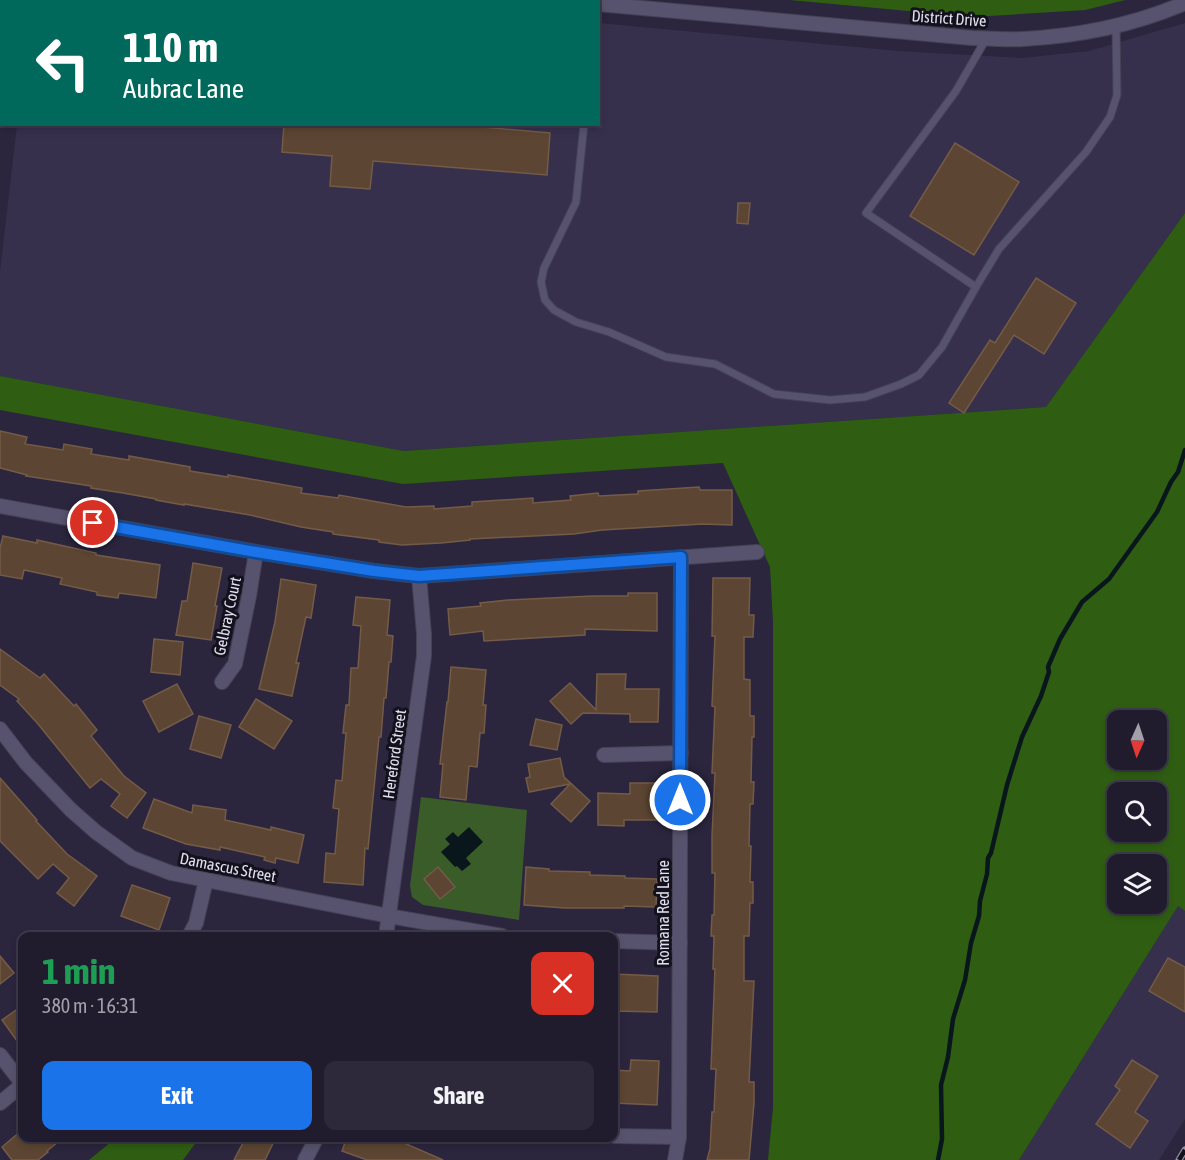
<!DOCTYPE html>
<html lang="en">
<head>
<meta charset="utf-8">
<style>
  body { margin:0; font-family:"Asap Condensed",sans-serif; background:#2d293a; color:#f1f3f6; height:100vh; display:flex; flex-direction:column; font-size:22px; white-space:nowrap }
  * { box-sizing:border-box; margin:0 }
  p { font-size:20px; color:#a2a1aa }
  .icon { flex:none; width:33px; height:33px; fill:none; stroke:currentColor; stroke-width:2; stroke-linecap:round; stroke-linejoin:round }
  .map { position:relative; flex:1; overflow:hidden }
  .side { position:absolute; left:18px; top:932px; width:600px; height:210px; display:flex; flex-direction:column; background:#201c2e; border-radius:12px; box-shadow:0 3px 9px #0003,0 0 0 2px #3d3a4a }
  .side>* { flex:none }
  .top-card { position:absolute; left:0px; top:0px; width:600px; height:126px; box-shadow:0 3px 9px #0003,0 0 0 2px #3d3a4a; background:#00695c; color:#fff; overflow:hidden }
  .needle { width:39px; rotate:183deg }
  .tools { position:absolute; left:1107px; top:710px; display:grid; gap:12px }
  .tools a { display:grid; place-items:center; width:60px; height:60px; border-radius:12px; background:#201c2e; box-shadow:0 3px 9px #0003,0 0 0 2px #3d3a4a; font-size:30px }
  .pin { position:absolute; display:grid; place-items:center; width:51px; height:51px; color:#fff; margin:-26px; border:3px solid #fff; border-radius:50%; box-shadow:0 2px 6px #0007 }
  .me { position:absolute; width:66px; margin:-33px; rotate:0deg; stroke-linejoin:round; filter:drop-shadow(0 0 4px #0008) }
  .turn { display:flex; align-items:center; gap:21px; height:126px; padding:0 24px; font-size:27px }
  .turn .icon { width:78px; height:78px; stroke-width:2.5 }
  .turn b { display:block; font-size:42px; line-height:51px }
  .round { display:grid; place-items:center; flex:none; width:63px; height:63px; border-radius:12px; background:#2d293a }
  .head { display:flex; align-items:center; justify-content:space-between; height:102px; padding:0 24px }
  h1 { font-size:36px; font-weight:700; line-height:45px; color:#1e9e55 }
  .action { display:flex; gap:12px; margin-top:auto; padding:12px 24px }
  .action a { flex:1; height:69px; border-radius:12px; background:#1a73e8; color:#fff; font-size:24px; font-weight:700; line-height:69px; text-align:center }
  .action a+a { background:#2d293a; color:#f1f3f6 }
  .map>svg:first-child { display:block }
  .built { fill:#36304d }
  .green { fill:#395c29 }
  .forest { fill:#2f5e13; fill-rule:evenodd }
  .water { fill:#09171d }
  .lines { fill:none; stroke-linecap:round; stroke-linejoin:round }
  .stream { stroke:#09171d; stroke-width:4.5 }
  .building { fill:#5c4532; stroke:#745b48; stroke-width:1.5 }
  .service-casing { stroke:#454156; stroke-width:9 }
  .minor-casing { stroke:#454156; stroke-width:16 }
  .service { stroke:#57536e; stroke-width:7 }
  .minor { stroke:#57536e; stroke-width:14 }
  .rail-casing { stroke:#9692a6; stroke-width:7 }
  .rail { stroke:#13111c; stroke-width:4.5; stroke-dasharray:14; stroke-linecap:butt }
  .route-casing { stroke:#114b97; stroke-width:15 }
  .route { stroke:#1a73e8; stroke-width:10 }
  .labels { text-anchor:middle; stroke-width:6; stroke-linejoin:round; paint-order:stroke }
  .street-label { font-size:16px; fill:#e2e0f0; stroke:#13111c }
</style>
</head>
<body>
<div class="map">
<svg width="1185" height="1160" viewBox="0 0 1185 1160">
  <rect width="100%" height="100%" fill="#2b263e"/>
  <g class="built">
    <path d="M31 0H357L373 1 31 2Z"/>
    <path d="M599 23 898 51 1021 58 1089 51 1185 23V213L1046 407 404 451 0 376V272L17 125 598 124Z"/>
    <path d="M1178 906 1185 911V1119L1159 1160H1019Z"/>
  </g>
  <path class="green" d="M421 797 527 810 519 920 423 905 412 897 410 886Z"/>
  <g class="forest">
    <path d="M790 0H1125L1085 10 973 17Z"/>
    <path d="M1185 213V911L1178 906 1019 1160H768L773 1108V622L770 567 723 463 403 484 0 410V376L404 451 1046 407ZM1118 720H1156V759H1118ZM1118 792H1156V831H1118ZM1118 864H1156V903H1118Z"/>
    <path d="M117 1137H200L183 1160H89Z"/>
  </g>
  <path class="water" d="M469 827 483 842 466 858 471 864 462 871 457 866 455 867 441 852 450 844 445 839 453 832 458 837Z"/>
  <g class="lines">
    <path class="stream" d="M938 1160 942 1139 941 1085 948 1057 953 1019 965 980 971 943 979 916 980 901 987 874 988 858 991 853 1007 785 1022 737 1041 696 1049 672 1048 667 1060 639 1082 602 1109 579 1157 512 1171 482 1178 472 1185 450"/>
  </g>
  <g class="building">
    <path d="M284 124H448L550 133 547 175 373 161 370 189 330 186 332 156 282 152Z"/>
    <path d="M955 143 1019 182 974 255 910 216Z"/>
    <path d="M738 203H750L748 224 737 223Z"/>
    <path d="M1036 278 1076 303 1044 354 1014 335 964 413 949 403 990 340 995 343Z"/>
    <path d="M0 431 27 437 25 444 63 450 64 444 92 449 91 454 129 460V456L190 467V471L228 477V475L302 488 301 493 338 498 339 495 406 507 434 506V509L472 506V502L533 498V503L571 500 570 496 598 493 599 496 638 494V491L699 487 700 490H732V525L703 524 602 530 574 534 470 539V540L441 543 402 545 379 542V540L333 534V532L301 527 250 515 184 504V505L156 500V499L123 493 91 488V486L26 476 27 475 0 468Z"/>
    <path d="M3 536 37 543V540L96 553V555L160 565 156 598 119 593 118 598 97 595V592L60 584 62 578 24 570 22 579 0 575V548Z"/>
    <path d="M193 563 222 568 215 606H217L211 640 176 635 182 601H187Z"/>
    <path d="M713 578H750L749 615H754L753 637H744V679L750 680V716H754V737H752L751 782H754L753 804H750L749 846H751L750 882H753V903H750L749 936H744V981H754L749 1082H754V1103L749 1160H707L710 1149 712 1112H714L716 1069H711L715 969H713L714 936H711L712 915H714L715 873H712V836L715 773H712L715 707 712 706 715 636H712Z"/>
    <path d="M281 579 316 585 311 618 306 617 296 663H299L292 696 259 689 275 622Z"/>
    <path d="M628 593H657V631L585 629V635L484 641 483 631 450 635 448 609 481 606 480 603 508 600 593 596H628Z"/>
    <path d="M356 597 390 600 387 635 393 636 391 662H389L386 698H384L381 737H379L368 849 365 848 363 885 324 882 326 853 335 854 339 809 333 808 336 780 342 781 346 733H343L346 705H349L351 668H358L361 626 353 625Z"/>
    <path d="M154 639 183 642 180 675 151 672Z"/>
    <path d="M0 649 40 678 44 674 74 706 76 704 97 730 91 736 124 776 146 793 127 818 111 806 120 794 101 779 90 788 38 724 17 701 19 699 0 685Z"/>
    <path d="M451 667 486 670 483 705H486L484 733H480L477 767 469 766 466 800 440 797 443 764H440L447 702H448Z"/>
    <path d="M597 674H626L625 689H659L658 722H630V714L583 713 571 724 550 701 570 683 596 710Z"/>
    <path d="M177 684 193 714 159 732 143 701Z"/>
    <path d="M256 699 292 721 274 749 239 727Z"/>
    <path d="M199 716 231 725 221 758 190 749Z"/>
    <path d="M536 719 562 725 557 750 530 745Z"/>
    <path d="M560 758 564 777 590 801 571 822 551 804 570 784 529 792 526 778 530 777 528 764Z"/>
    <path d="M0 778 37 820 36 821 67 854 97 876 74 906 57 893 69 878 53 864 38 879 0 841Z"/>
    <path d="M630 783H658V820H624V826L598 825V793L630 794Z"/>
    <path d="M154 799 192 813 193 805 226 810 225 820 271 830V827L304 835 298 863 276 858 275 863 264 860 265 857 220 847V850L186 844 143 828Z"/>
    <path d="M438 867 455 887 440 899 424 879Z"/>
    <path d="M526 867 549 869V871L590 872V875L625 876V878L657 879 656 907 624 906V908H565L524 905Z"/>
    <path d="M132 885 170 898 159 930 121 916Z"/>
    <path d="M0 956 14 973 0 984Z"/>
    <path d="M1168 958 1185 967V1012L1149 991Z"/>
    <path d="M614 974 658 976 657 1012 614 1011Z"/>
    <path d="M22 1006V1048L2 1020Z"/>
    <path d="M631 1060 659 1061 657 1105 614 1103V1070L630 1071Z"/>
    <path d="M1132 1060 1158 1076 1135 1112 1148 1121 1130 1148 1096 1124 1120 1090 1115 1086Z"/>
    <path d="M22 1130V1137H64L47 1151 48 1152 38 1160H12L2 1147Z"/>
    <path d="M246 1137H276L265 1160H234Z"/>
    <path d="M347 1137H399L397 1140 443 1160H367L342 1151Z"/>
  </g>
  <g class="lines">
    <g class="service-casing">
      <g id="service">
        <path d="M352 2V0"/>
        <path d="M986 39 956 91 866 213 976 287 999 249 1086 152 1110 117 1117 95 1116 26"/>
        <path d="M584 124 576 202 544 268 541 282 545 300 554 310 576 322 609 332 666 357 715 364 774 394 830 400 865 397 901 384 919 375 942 347 976 287"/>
      </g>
    </g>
    <g class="minor-casing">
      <g id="minor">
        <path d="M557 0 574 2"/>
        <path d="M8 2 9 0"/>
        <path d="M598 4 972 38C989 38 1006 40 1023 39 1079 36 1134 25 1185 3"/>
        <path d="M0 70 2 58"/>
        <path d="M0 506 256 552 374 571 419 576 757 552"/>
        <path d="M222 682 235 664 249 596 256 552"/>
        <path d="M0 729 26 763 71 810 96 832 132 858 171 873 389 916 502 936"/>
        <path d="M604 755 681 753"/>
        <path d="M189 936 196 923 206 880"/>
        <path d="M386 936 424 656V634L419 576"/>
        <path d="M614 941 680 943"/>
        <path d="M0 1055 22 1083"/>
        <path d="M0 1103 22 1085"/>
        <path d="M614 1136 679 1137"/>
        <path d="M305 1160 317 1137"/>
        <path d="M675 1160 679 1137 681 557"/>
      </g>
    </g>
    <use href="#service" class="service"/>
    <use href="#minor" class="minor"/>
    <g class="rail-casing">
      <path id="rail" d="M1179 1160 1185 1150"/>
    </g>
    <use href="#rail" class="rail"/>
  </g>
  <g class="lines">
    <g class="route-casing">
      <path id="route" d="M93 523 256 552 374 571 419 576 681 557 680 800"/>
    </g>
    <use href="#route" class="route"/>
  </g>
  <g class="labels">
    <g class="street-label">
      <text transform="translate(949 18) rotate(4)" y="6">District Drive</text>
      <text transform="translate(227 616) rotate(-78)" y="6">Gelbray Court</text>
      <text transform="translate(394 754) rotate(-82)" y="6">Hereford Street</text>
      <text transform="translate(228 867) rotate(11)" y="6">Damascus Street</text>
      <text transform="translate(663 913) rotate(-90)" y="6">Romana Red Lane</text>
    </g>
  </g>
</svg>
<div class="tools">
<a><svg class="needle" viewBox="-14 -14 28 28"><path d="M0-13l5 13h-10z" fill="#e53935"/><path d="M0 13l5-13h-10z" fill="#a2a1aa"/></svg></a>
<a><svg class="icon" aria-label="search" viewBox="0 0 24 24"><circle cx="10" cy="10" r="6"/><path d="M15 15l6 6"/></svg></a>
<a><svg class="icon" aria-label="layers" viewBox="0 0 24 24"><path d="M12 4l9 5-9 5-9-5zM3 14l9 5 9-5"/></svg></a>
</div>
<div class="pin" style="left:93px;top:523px;background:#d93025"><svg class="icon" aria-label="arrive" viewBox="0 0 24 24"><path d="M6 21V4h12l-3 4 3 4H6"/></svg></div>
<svg class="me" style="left:680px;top:800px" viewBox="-20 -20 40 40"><circle r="17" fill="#1a73e8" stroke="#fff" stroke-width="3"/><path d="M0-11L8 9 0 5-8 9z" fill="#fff"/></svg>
<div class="top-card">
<div class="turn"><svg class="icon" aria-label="left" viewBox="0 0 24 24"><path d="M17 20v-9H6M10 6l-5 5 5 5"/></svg><div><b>110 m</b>Aubrac Lane</div></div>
</div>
<section class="side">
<div class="head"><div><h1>1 min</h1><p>380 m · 16:31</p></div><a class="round" style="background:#d93025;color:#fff"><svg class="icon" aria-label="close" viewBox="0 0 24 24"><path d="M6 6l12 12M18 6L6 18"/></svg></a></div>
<div class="action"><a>Exit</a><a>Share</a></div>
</section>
</div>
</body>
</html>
